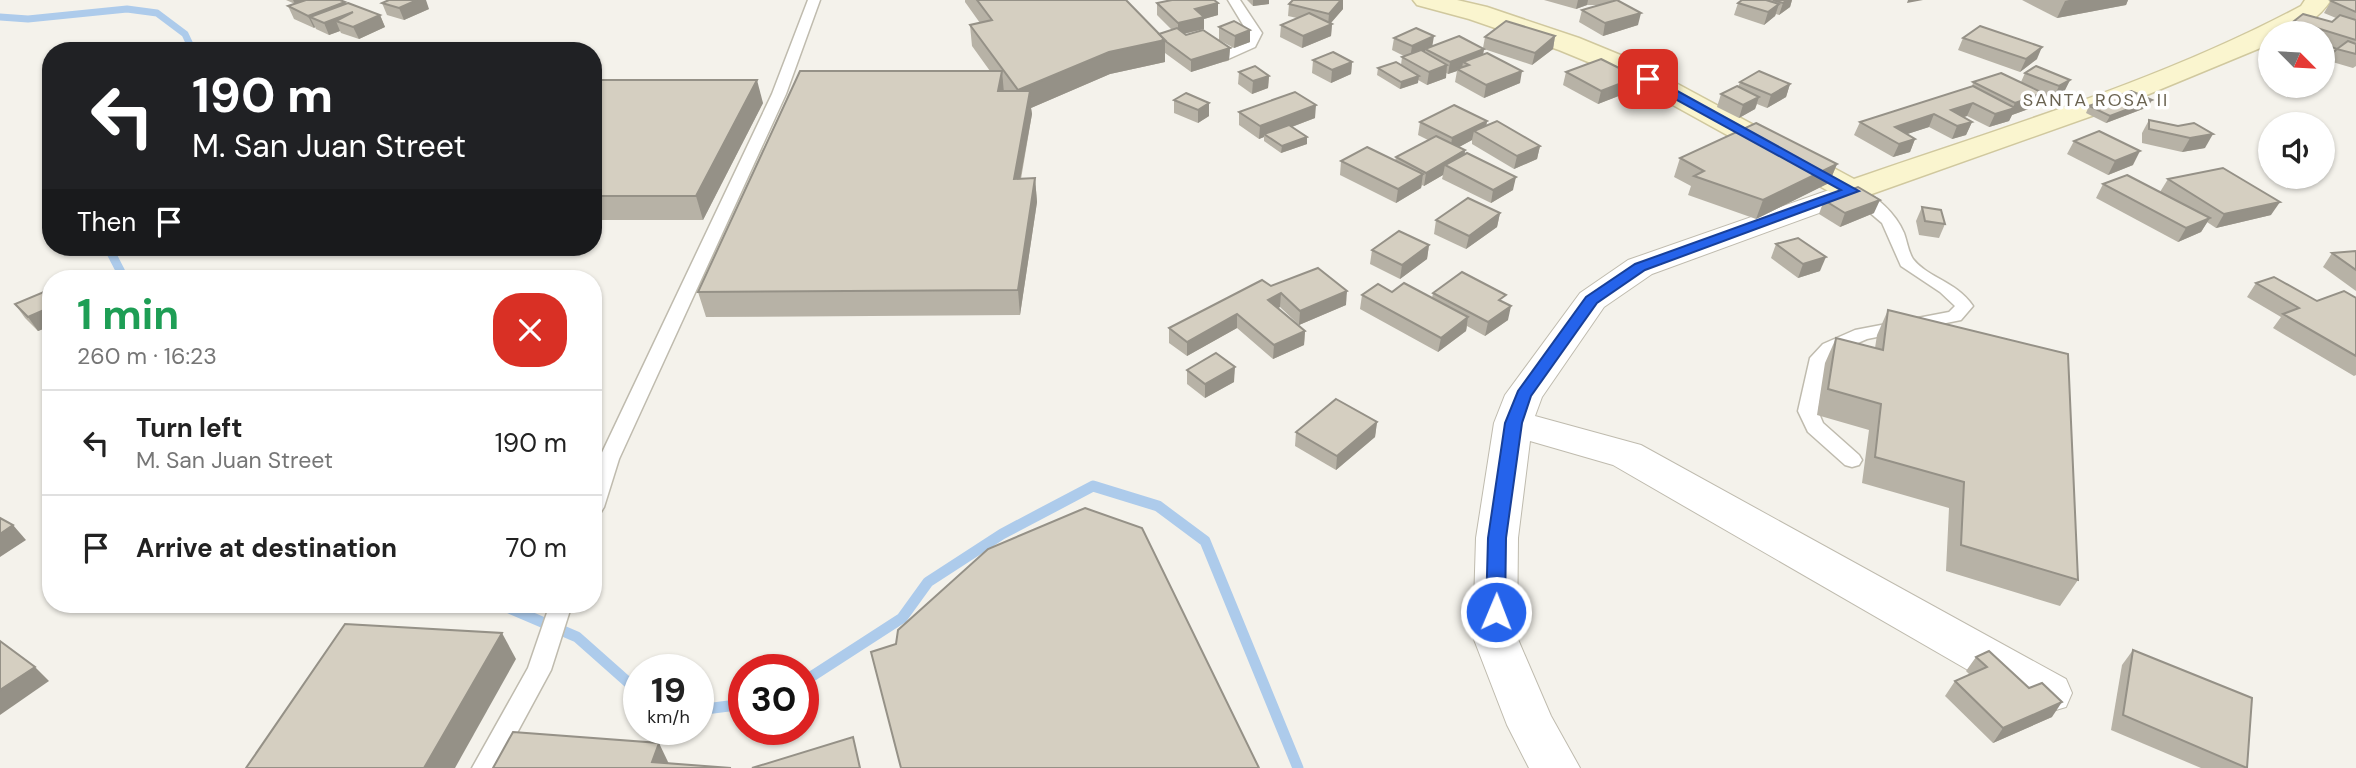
<!DOCTYPE html>
<html lang="en">
<head>
<meta charset="utf-8">
<style>
  body { margin:0; font-family:"DM Sans",sans-serif; background:#f6f6f6; color:#222; height:100vh; display:flex; flex-direction:column; font-size:26px; white-space:nowrap }
  * { box-sizing:border-box; margin:0 }
  p { font-size:23px; color:#767676 }
  .icon { flex:none; width:38px; height:38px; fill:none; stroke:currentColor; stroke-width:2; stroke-linecap:round; stroke-linejoin:round }
  .map { position:relative; flex:1; overflow:hidden }
  .sheet { position:absolute; left:42px; top:270px; width:560px; height:343px; display:flex; flex-direction:column; background:#fff; border-radius:28px; box-shadow:0 2px 5px #0004 }
  .sheet>* { flex:none }
  .guide { position:absolute; left:42px; top:42px; width:560px; height:214px; border-radius:28px; box-shadow:0 2px 5px #0004; background:#202124; color:#fff; overflow:hidden }
  .needle { width:46px; rotate:114deg }
  .fabs { position:absolute; left:2258px; top:21px; display:grid; gap:14px }
  .fabs a { display:grid; place-items:center; width:77px; height:77px; border-radius:50%; background:#fff; box-shadow:0 2px 5px #0004; font-size:35px }
  .speed { position:absolute; left:623px; top:654px; display:flex; gap:14px; font-size:35px; font-weight:700; text-align:center }
  .speed>* { display:grid; place-content:center; width:91px; height:91px; border-radius:50%; background:#fff; box-shadow:0 2px 5px #0004; line-height:1 }
  .speed small { font-size:18px; font-weight:400 }
  .speed .limit { border:10px solid #d22; background:#fff; color:#111 }
  .pin { position:absolute; display:grid; place-items:center; width:60px; height:60px; color:#fff; margin:-30px; border-radius:14px; box-shadow:0 4px 10px #0006 }
  .me { position:absolute; width:77px; margin:-38px; rotate:1deg; stroke-linejoin:round; filter:drop-shadow(0 0 5px #0008) }
  .turn { display:flex; align-items:center; gap:24px; height:147px; padding:0 35px; font-size:32px }
  .turn .icon { width:91px; height:91px; stroke-width:2.5 }
  .turn b { display:block; font-size:49px; line-height:60px }
  .then { display:flex; align-items:center; height:66px; padding:0 35px; background:#0003; gap:14px; font-size:26px }
  .round { display:grid; place-items:center; flex:none; width:74px; height:74px; border-radius:28px; background:#f6f6f6 }
  .headline { display:flex; align-items:center; justify-content:space-between; height:119px; padding:0 35px }
  h1 { font-size:42px; font-weight:700; line-height:52px; color:#1e9e55 }
  ul { padding:0; list-style:none }
  li { display:flex; align-items:center; gap:21px; height:105px; padding:0 35px; border-top:2px solid #e0e0e0 }
  li div { flex:1 }
  li b { display:block; font-size:26px }
  li em { font-style:normal }
  .map>svg:first-child { display:block }
  .lines { fill:none; stroke-linecap:round; stroke-linejoin:round }
  .stream-far2 { stroke:#adcbeb; stroke-width:7 }
  .stream-far1 { stroke:#adcbeb; stroke-width:9 }
  .stream { stroke:#adcbeb; stroke-width:11 }
  .lane-casing { stroke:#bfbbae; stroke-width:3 }
  .street-casing { stroke:#bfbbae; stroke-width:2 }
  .secondary-casing { stroke:#d0c89e; stroke-width:3 }
  .lane { fill:#fff; fill-rule:evenodd }
  .street { fill:#fff; fill-rule:evenodd }
  .secondary { fill:#faf5cf; fill-rule:evenodd }
  .wall { fill:#b7b2a6 }
  .shaded-wall { fill:#959187 }
  .building { fill:#d5cfc1; stroke:#959187; stroke-width:2 }
  .route { fill:#2563eb; stroke:#184099; stroke-width:2 }
  .labels { text-anchor:middle; stroke-width:7; stroke-linejoin:round; paint-order:stroke }
  .far-quarter-label { font-size:18px; letter-spacing:2px; fill:#6a6351; stroke:#fff }
</style>
</head>
<body>
<div class="map">
<svg width="2356" height="768" viewBox="0 0 2356 768">
  <rect width="100%" height="100%" fill="#f4f2eb"/>
  <g class="lines">
    <path class="stream-far2" d="M0 17 28 19 127 9 157 13 185 34 193 51"/>
    <path class="stream-far1" d="M108 247 124 278"/>
    <g class="stream">
      <path d="M500 604 577 637 639 692"/>
      <path d="M803 682 902 618 928 582 1002 534 1093 486 1158 506 1205 541 1298 768"/>
      <path d="M698 710 744 704"/>
    </g>
    <g class="lane-casing">
      <g id="lane">
        <path d="M808 0H820L786 94 619 459 604 507 601 512 593 515V475L599 459 772 94Z"/>
        <path d="M1228 0H1240L1262 33 1255 47 1226 60 1221 59V53L1244 42 1248 33Z"/>
        <path d="M1856 189C1876 194 1896 214 1904 233 1907 241 1908 251 1913 259 1928 278 1956 281 1973 306L1961 320 1867 339 1837 352 1826 364 1818 411 1823 423 1859 455 1862 460 1859 465 1852 467 1845 465 1808 432 1798 411 1810 358 1823 344 1855 330 1949 312 1955 306 1940 292 1901 266 1882 223 1848 194Z"/>
        <path d="M550 604H572L551 670 498 768H472L528 668Z"/>
      </g>
    </g>
    <g class="street-casing">
      <path id="street" d="M1852 182 1863 185 1867 191 1863 197 1652 274 1604 307 1542 397 1535 416 1641 445 2066 679 2072 693 2066 707 2049 712 2032 707 1613 465 1530 441 1518 538 1517 637 1551 716 1580 768H1529L1507 725 1473 637 1476 538 1494 423 1505 395 1580 293 1628 260Z"/>
    </g>
    <g class="secondary-casing">
      <path id="secondary" d="M1413 0H1457L1487 7 1579 38 1635 61 1854 179C2004 127 2161 81 2301 6L2305 0H2331C2316 22 2296 33 2270 33V44L2120 106 1852 201 1841 198 1615 73 1559 50 1469 19 1417 5Z"/>
    </g>
    <use href="#lane" class="lane"/>
    <use href="#street" class="street"/>
    <use href="#secondary" class="secondary"/>
  </g>
  <g class="wall">
    <path d="M286 0H340L345 4 380 15 385 27 359 39 341 33 340 31 329 35 316 29 315 27 314 28 294 19 288 6 295 4Z"/>
    <path d="M965 0H1126L1159 34 1172 30 1157 15V3H1218V15L1204 19V29L1184 34 1230 48 1229 60 1191 72 1165 53V62L1110 74 1031 108 1032 114 1021 179 1035 178 1037 202 1020 315 706 317 698 292 990 71 972 46 970 25 980 23 965 2Z"/>
    <path d="M1247 0H1269V4L1253 6Z"/>
    <path d="M1293 0H1343V9L1331 23 1332 24 1331 36 1302 48 1280 37 1281 25 1297 18 1288 16 1289 4Z"/>
    <path d="M1544 0H1614L1612 1 1638 25 1603 36 1579 22 1582 10 1598 5H1587L1576 9Z"/>
    <path d="M1742 0H1792L1790 7 1779 15 1776 14 1775 16 1764 25 1734 15 1738 3Z"/>
    <path d="M2022 0H2128L2126 5 2057 18Z"/>
    <path d="M2356 0V66L2353 68 2329 61 2322 44V33H2287L2294 21 2332 22 2336 18 2324 13 2331 1Z"/>
    <path d="M382 3 429 9 404 20 387 15Z"/>
    <path d="M1219 27 1250 30V42L1234 48 1219 40Z"/>
    <path d="M1555 36 1553 49 1532 65 1484 49 1483 54 1520 83 1484 98 1455 82 1457 71 1448 74 1446 73V78L1427 85 1418 80V83L1400 89 1377 75 1378 68 1401 65 1402 57 1404 56 1392 50 1394 38 1432 46 1483 48 1485 37Z"/>
    <path d="M1963 38 2037 59 2020 72 1958 50Z"/>
    <path d="M1313 60 1352 62 1351 74 1331 83 1312 73Z"/>
    <path d="M1239 72 1269 76 1268 88 1252 94 1238 84Z"/>
    <path d="M1566 72 1637 77 1634 90 1598 104 1563 85Z"/>
    <path d="M2025 73 2070 80 2064 92 2053 99 2043 95 2037 106 2012 115 2009 121 1989 127 1967 116 1964 117 1972 122 1966 135 1952 139 1929 127 1907 134 1915 139 1910 152 1893 157 1854 135 1860 122 1972 87 1973 82H2021Z"/>
    <path d="M593 80 763 103 703 220H593Z"/>
    <path d="M1740 82 1790 84 1786 97 1767 108 1757 104 1755 109 1739 118 1717 107 1721 94 1738 87Z"/>
    <path d="M1186 93 1209 116 1198 123 1174 113V100Z"/>
    <path d="M2089 106 2148 107 2106 123 2086 113Z"/>
    <path d="M1239 112 1315 118 1292 127 1307 137V144L1281 153 1264 141V137L1259 139 1239 125Z"/>
    <path d="M2149 120 2178 126 2205 148 2182 152 2142 143V133Z"/>
    <path d="M1487 121 1486 126 1540 146 1537 159 1514 169 1472 144V140L1459 147 1465 150V154L1513 190 1491 203 1442 179 1443 175 1424 186 1422 185 1421 188 1396 203 1340 175 1341 161H1395L1396 157 1428 140 1418 135 1420 122Z"/>
    <path d="M2074 141 2133 165 2108 175 2067 154Z"/>
    <path d="M1680 158 1837 164 1829 183 1756 219 1688 195 1691 186 1674 177Z"/>
    <path d="M2168 179 2271 215 2216 228 2207 222 2201 232 2178 242 2096 198 2103 184 2160 192Z"/>
    <path d="M1824 200 1874 213 1840 227 1819 214Z"/>
    <path d="M1922 207 1945 224 1939 238 1919 235 1916 221Z"/>
    <path d="M1500 213 1497 227 1466 249 1434 234 1436 220Z"/>
    <path d="M1776 244 1820 271 1798 278 1771 258Z"/>
    <path d="M1429 245 1427 259 1400 279 1370 264 1372 250Z"/>
    <path d="M2356 251V291L2323 267 2332 253Z"/>
    <path d="M2256 283 2317 301 2356 298V375L2354 376 2273 328 2281 317 2247 297Z"/>
    <path d="M1271 286 1346 305 1299 325 1280 307 1278 308 1305 331 1304 345 1273 359 1237 328 1187 356 1169 343V328Z"/>
    <path d="M51 289V326L38 331 25 318 15 304Z"/>
    <path d="M1433 293 1504 302 1508 320 1485 336 1467 326 1466 331 1438 352 1360 309 1362 295 1432 298Z"/>
    <path d="M1888 310 2078 580 2060 606 1946 571 1949 508 1862 483 1869 430 1817 415 1825 363 1836 338 1875 348 1877 335Z"/>
    <path d="M1187 370 1234 382 1205 398 1187 384Z"/>
    <path d="M1377 422 1375 437 1336 470 1295 446 1296 432Z"/>
    <path d="M2133 650 2247 768H2201L2111 730 2122 665Z"/>
    <path d="M1976 657 2029 688 2052 717 1993 743 1945 696 1955 681 1970 675 1966 671Z"/>
  </g>
  <g class="shaded-wall">
    <path d="M293 0H307L295 4Z"/>
    <path d="M417 0H426L429 9 404 20 399 8Z"/>
    <path d="M1253 0H1269V4L1253 6Z"/>
    <path d="M1341 0H1343V9L1329 25 1332 24 1331 36 1302 48 1303 36 1328 25 1329 14Z"/>
    <path d="M1578 0H1588L1587 5 1576 9Z"/>
    <path d="M1787 0H1792L1790 7 1779 15 1783 3Z"/>
    <path d="M1908 0H1923L1907 3Z"/>
    <path d="M2069 0H2128L2126 5 2057 18 2065 1Z"/>
    <path d="M345 2 350 13 336 21 340 31 329 35 324 23 310 17 315 27 314 28 308 16Z"/>
    <path d="M1218 3V15L1204 19V29L1178 35V23L1195 9Z"/>
    <path d="M1779 4 1775 16 1764 25 1768 12Z"/>
    <path d="M1641 13 1638 25 1603 36 1605 23Z"/>
    <path d="M380 15 385 27 359 39 353 27Z"/>
    <path d="M1250 30V42L1234 48 1235 36Z"/>
    <path d="M1434 36 1432 48 1425 49V52L1410 59 1412 46Z"/>
    <path d="M1555 36 1553 49 1532 65 1535 53Z"/>
    <path d="M1165 40V62L1110 74 1031 108 1032 114 1016 202 1014 179 1018 90 1109 52Z"/>
    <path d="M2042 47 2037 59 2020 72 2026 59Z"/>
    <path d="M1230 48 1229 60 1191 72V60Z"/>
    <path d="M1484 49 1482 61 1469 65 1463 62 1462 69H1457V71L1448 74 1450 62Z"/>
    <path d="M2337 49 2329 61 2322 67V62Z"/>
    <path d="M1352 62 1351 74 1331 83 1332 70Z"/>
    <path d="M1447 65 1446 78 1427 85 1429 72Z"/>
    <path d="M1002 71 1004 93 998 91Z"/>
    <path d="M1522 71 1520 83 1484 98 1486 85Z"/>
    <path d="M1269 76 1268 88 1252 94 1253 81Z"/>
    <path d="M1419 76 1418 83 1400 89 1401 82Z"/>
    <path d="M1637 77 1634 90 1598 104 1601 91Z"/>
    <path d="M757 80 763 103 703 220 696 196Z"/>
    <path d="M2070 80 2064 92 2053 99 2059 86Z"/>
    <path d="M1790 84 1786 97 1767 108 1771 95Z"/>
    <path d="M2043 93 2037 106 2012 115 2009 121 1989 127 1995 114 2012 109 2015 103Z"/>
    <path d="M1759 97 1755 109 1739 118 1743 105Z"/>
    <path d="M2152 100 2148 107 2106 123 2110 116Z"/>
    <path d="M1209 103V116L1198 123V110Z"/>
    <path d="M1973 103 1967 116 1949 122 1951 110Z"/>
    <path d="M1316 105 1315 118 1267 136 1264 134V137L1259 139 1260 126Z"/>
    <path d="M1934 114 1929 127 1889 140 1895 127Z"/>
    <path d="M1487 121 1485 134 1474 131 1472 140 1450 152 1452 138Z"/>
    <path d="M1972 122 1966 135 1952 139 1957 126Z"/>
    <path d="M2213 134 2205 148 2182 152 2190 138Z"/>
    <path d="M1307 137V144L1281 153 1282 146Z"/>
    <path d="M1915 139 1910 152 1893 157 1899 144Z"/>
    <path d="M1540 146 1537 159 1514 169 1517 156Z"/>
    <path d="M1465 150 1463 163 1445 165 1443 175 1424 186 1426 173Z"/>
    <path d="M2140 151 2133 165 2108 175 2115 161Z"/>
    <path d="M1837 164 1829 183 1756 219 1763 200Z"/>
    <path d="M1423 174 1421 188 1396 203 1398 189Z"/>
    <path d="M1516 177 1513 190 1491 203 1493 190Z"/>
    <path d="M1035 178 1037 202 1020 315 1018 290Z"/>
    <path d="M1880 200 1874 213 1840 227 1845 213Z"/>
    <path d="M2280 202 2271 215 2216 228 2224 214Z"/>
    <path d="M1500 213 1497 227 1466 249 1469 236Z"/>
    <path d="M2210 218 2201 232 2178 242 2186 228Z"/>
    <path d="M1429 245 1427 259 1400 279 1402 265Z"/>
    <path d="M1826 257 1820 271 1798 278 1803 264Z"/>
    <path d="M1347 291 1346 305 1299 325 1300 311Z"/>
    <path d="M1281 293 1280 307 1267 314 1268 300Z"/>
    <path d="M1511 306 1508 320 1485 336 1488 322Z"/>
    <path d="M51 307V326L38 331 28 317Z"/>
    <path d="M1237 314V328L1187 356V342Z"/>
    <path d="M1468 317 1466 331 1438 352 1441 338Z"/>
    <path d="M1305 331 1304 345 1273 359 1274 345Z"/>
    <path d="M1235 367 1234 382 1205 398V384Z"/>
    <path d="M1377 422 1375 437 1336 470 1337 456Z"/>
    <path d="M13 525 26 540 0 557V534Z"/>
    <path d="M502 633 516 659 455 768H424Z"/>
    <path d="M35 667 49 681 0 715V690Z"/>
    <path d="M2062 702 2052 717 1993 743 2003 728Z"/>
    <path d="M659 743 669 764 652 762Z"/>
  </g>
  <g class="building">
    <path d="M306 0H340L345 2 308 16 288 6Z"/>
    <path d="M389 0H417L399 8 382 3Z"/>
    <path d="M977 0H1126L1165 40 1109 52 1018 90 970 25 992 20Z"/>
    <path d="M1172 0H1214L1218 3 1195 9 1204 17 1178 23 1157 3Z"/>
    <path d="M1293 0H1341L1329 14 1289 4Z"/>
    <path d="M1617 0 1641 13 1605 23 1582 10Z"/>
    <path d="M1742 0H1766L1779 4 1768 12 1738 3Z"/>
    <path d="M1773 0H1787L1783 3Z"/>
    <path d="M2334 0H2356V12L2331 1Z"/>
    <path d="M348 3 380 15 353 27 336 21 353 12 324 23 310 17Z"/>
    <path d="M1309 13 1332 24 1303 36 1281 25Z"/>
    <path d="M2303 14 2332 22 2340 15 2356 20V40L2294 21Z"/>
    <path d="M1234 21 1250 30 1235 36 1219 27Z"/>
    <path d="M1506 21 1555 36 1535 53 1485 37Z"/>
    <path d="M1980 26 2042 47 2026 59 1963 38Z"/>
    <path d="M1177 28 1186 35 1203 30 1230 48 1191 60 1164 40H1165L1159 34Z"/>
    <path d="M1416 28 1434 36 1412 46 1394 38Z"/>
    <path d="M1459 36 1484 49 1450 62 1425 49Z"/>
    <path d="M2348 41 2356 44V54L2337 49 2322 62V44L2337 49Z"/>
    <path d="M1421 50 1447 65 1429 72 1402 57Z"/>
    <path d="M1333 52 1352 62 1332 70 1313 60Z"/>
    <path d="M1487 53 1522 71 1486 85 1457 69 1469 65 1463 62Z"/>
    <path d="M1601 59 1637 77 1601 91 1566 72Z"/>
    <path d="M1396 62 1419 76 1401 82 1378 68Z"/>
    <path d="M1255 66 1269 76 1253 81 1239 72Z"/>
    <path d="M2036 66 2070 80 2059 86 2025 73Z"/>
    <path d="M800 71H1002L998 91H1030L1014 179 1035 178 1018 290 698 292Z"/>
    <path d="M1759 71 1790 84 1771 95 1740 82Z"/>
    <path d="M2001 73 2043 93 2015 103 1973 82Z"/>
    <path d="M593 80H757L696 196H593Z"/>
    <path d="M1737 86 1759 97 1743 105 1721 94Z"/>
    <path d="M1973 86 2015 108 1995 114 1973 103 1951 110 1972 122 1957 126 1934 114 1895 127 1915 139 1899 144 1860 122Z"/>
    <path d="M2131 91 2152 100 2110 116 2089 106Z"/>
    <path d="M1295 92 1316 105 1260 126 1239 112Z"/>
    <path d="M1186 93 1209 103 1198 110 1174 100Z"/>
    <path d="M1454 105 1487 121 1452 138 1420 122Z"/>
    <path d="M2149 120 2178 126 2194 123 2213 134 2190 138 2149 129Z"/>
    <path d="M1497 121 1540 146 1517 156 1474 131Z"/>
    <path d="M1756 123 1837 164 1763 200 1694 176 1704 171 1680 158Z"/>
    <path d="M1289 125 1307 137 1282 146 1264 134Z"/>
    <path d="M2099 131 2140 151 2115 161 2074 141Z"/>
    <path d="M1436 136 1465 150 1426 173 1396 157Z"/>
    <path d="M1367 147 1423 174 1398 189 1341 161Z"/>
    <path d="M1467 153 1516 177 1493 190 1445 165Z"/>
    <path d="M2223 168 2280 202 2224 214 2168 179Z"/>
    <path d="M2127 175 2210 218 2186 228 2103 184Z"/>
    <path d="M1858 187 1880 200 1845 213 1824 200Z"/>
    <path d="M1468 198 1500 213 1469 236 1436 220Z"/>
    <path d="M1922 207 1941 210 1945 224 1925 221Z"/>
    <path d="M1399 231 1429 245 1402 265 1372 250Z"/>
    <path d="M1798 238 1826 257 1803 264 1776 244Z"/>
    <path d="M2356 251V270L2332 253Z"/>
    <path d="M1318 268 1347 291 1300 311 1281 293 1268 300 1305 331 1274 345 1237 314 1187 342 1169 328 1262 280 1271 286Z"/>
    <path d="M1462 272 1506 295 1499 300 1511 306 1488 322 1433 293Z"/>
    <path d="M2274 277 2317 301 2344 291 2356 298V356L2283 314 2299 308 2256 283Z"/>
    <path d="M1404 283 1468 317 1441 338 1362 295 1378 284 1392 292Z"/>
    <path d="M51 289V307L28 317 15 304Z"/>
    <path d="M1888 310 2068 354 2078 580 1961 545 1964 482 1875 457 1881 404 1828 389 1836 338 1883 350Z"/>
    <path d="M1216 353 1235 367 1205 384 1187 370Z"/>
    <path d="M1336 399 1377 422 1337 456 1296 432Z"/>
    <path d="M1085 508 1142 528 1259 768H901L871 652 896 644 898 630 988 549Z"/>
    <path d="M0 518 13 525 0 534Z"/>
    <path d="M345 624 502 633 424 768H246Z"/>
    <path d="M0 641 35 667 0 690Z"/>
    <path d="M2133 650 2252 698 2247 768 2123 715Z"/>
    <path d="M1989 651 2029 688 2042 683 2062 702 2003 728 1955 681 1987 667 1976 657Z"/>
    <path d="M513 732 659 743 652 762 731 768H493Z"/>
    <path d="M853 737 860 768H752Z"/>
  </g>
  <path class="route" d="M1644 77H1652L1859 191 1645 270 1597 303 1531 396 1522 423 1506 538 1505 612 1502 617 1496 620 1489 617 1486 612 1488 538 1505 423 1518 391 1586 297 1635 264 1841 190 1644 82Z"/>
  <g class="labels">
    <g class="far-quarter-label">
      <text x="2096" y="106">SANTA ROSA II</text>
    </g>
  </g>
</svg>
<div class="fabs">
<a><svg class="needle" viewBox="-14 -14 28 28"><path d="M0-13l5 13h-10z" fill="#e53935"/><path d="M0 13l5-13h-10z" fill="#767676"/></svg></a>
<a><svg class="icon" aria-label="sound" viewBox="0 0 24 24"><path d="M4 9h4l5-4v14l-5-4H4zM17 9q2 3 0 6"/></svg></a>
</div>
<div class="speed"><div>19<small>km/h</small></div><div class="limit">30</div></div>
<div class="pin" style="left:1648px;top:79px;background:#d93025"><svg class="icon" aria-label="arrive" viewBox="0 0 24 24"><path d="M6 21V4h12l-3 4 3 4H6"/></svg></div>
<svg class="me" style="left:1496px;top:612px" viewBox="-20 -20 40 40"><circle r="17" fill="#2563eb" stroke="#fff" stroke-width="3"/><path d="M0-11L8 9 0 5-8 9z" fill="#fff"/></svg>
<div class="guide">
<div class="turn"><svg class="icon" aria-label="left" viewBox="0 0 24 24"><path d="M17 20v-9H6M10 6l-5 5 5 5"/></svg><div><b>190 m</b>M. San Juan Street</div></div>
<div class="then">Then<svg class="icon" aria-label="arrive" viewBox="0 0 24 24"><path d="M6 21V4h12l-3 4 3 4H6"/></svg></div>
</div>
<section class="sheet">
<div class="headline"><div><h1>1 min</h1><p>260 m · 16:23</p></div><a class="round" style="background:#d93025;color:#fff"><svg class="icon" aria-label="close" viewBox="0 0 24 24"><path d="M6 6l12 12M18 6L6 18"/></svg></a></div>
<ul>
<li><svg class="icon" aria-label="left" viewBox="0 0 24 24"><path d="M17 20v-9H6M10 6l-5 5 5 5"/></svg><div><b>Turn left</b><p>M. San Juan Street</p></div><em>190 m</em></li>
<li><svg class="icon" aria-label="arrive" viewBox="0 0 24 24"><path d="M6 21V4h12l-3 4 3 4H6"/></svg><div><b>Arrive at destination</b></div><em>70 m</em></li>
</ul>
</section>
</div>
</body>
</html>
